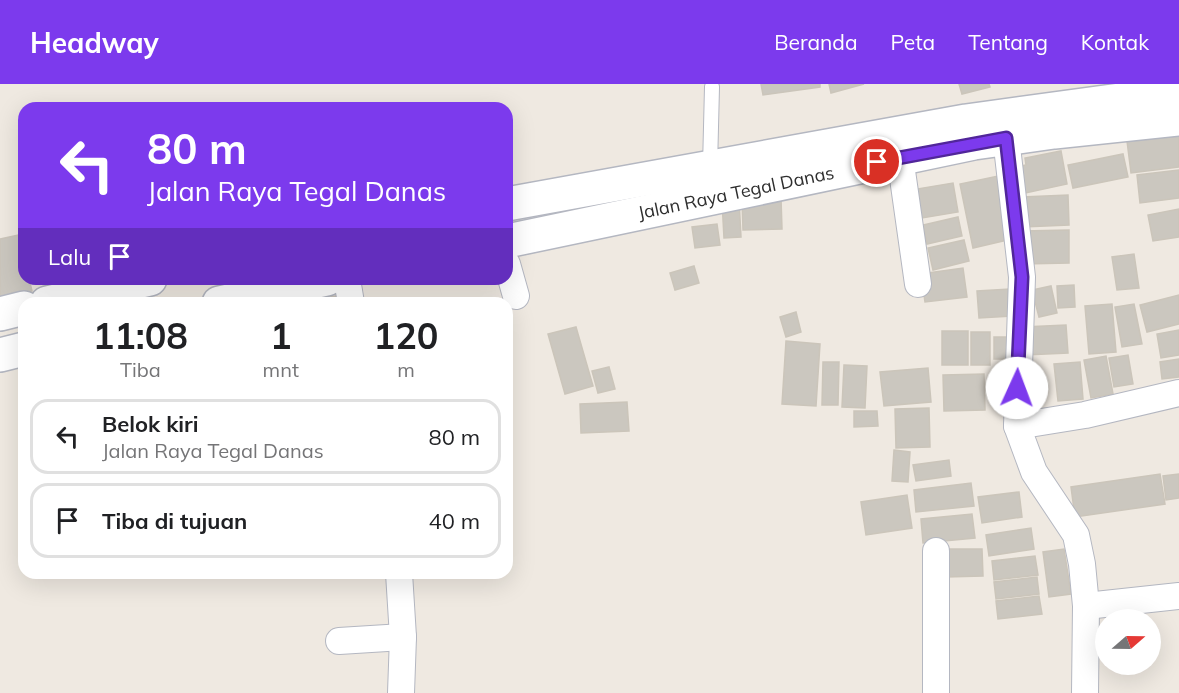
<!DOCTYPE html>
<html lang="id">
<head>
<meta charset="utf-8">
<style>
  body { margin:0; font-family:Mulish,sans-serif; background:#f6f6f6; color:#202124; height:100vh; display:flex; flex-direction:column; font-size:22px; white-space:nowrap }
  * { box-sizing:border-box; margin:0 }
  p { font-size:20px; color:#757577 }
  .icon { flex:none; width:33px; height:33px; fill:none; stroke:currentColor; stroke-width:2; stroke-linecap:round; stroke-linejoin:round }
  .map { position:relative; flex:1; overflow:hidden }
  .drawer { position:absolute; left:18px; top:213px; width:495px; height:282px; display:flex; flex-direction:column; background:#fff; border-radius:18px; box-shadow:0 6px 24px #0002 }
  .drawer>* { flex:none }
  .banner { position:absolute; left:18px; top:18px; width:495px; height:183px; border-radius:18px; box-shadow:0 6px 24px #0002; background:#7c3aed; color:#fff; overflow:hidden }
  .needle { width:39px; rotate:70deg }
  .buttons { position:absolute; left:1095px; top:525px; display:grid; gap:12px }
  .buttons a { display:grid; place-items:center; width:66px; height:66px; border-radius:50%; background:#fff; box-shadow:0 6px 24px #0002; font-size:30px }
  .pin { position:absolute; display:grid; place-items:center; width:51px; height:51px; color:#fff; margin:-26px; border:3px solid #fff; border-radius:50%; box-shadow:0 2px 6px #0007 }
  .me { position:absolute; width:66px; margin:-33px; rotate:2deg; stroke-linejoin:round; filter:drop-shadow(0 0 4px #0008) }
  .turn { display:flex; align-items:center; gap:21px; height:126px; padding:0 30px; font-size:27px }
  .turn .icon { width:78px; height:78px; stroke-width:2.5 }
  .turn b { display:block; font-size:42px; line-height:51px }
  .then { display:flex; align-items:center; height:57px; padding:0 30px; background:#0003; gap:12px; font-size:22px }
  .eta { display:flex; justify-content:space-evenly; align-items:center; height:102px; text-align:center }
  .eta b { font-size:36px; font-weight:700; line-height:42px }
  ul { padding:0; list-style:none }
  li { display:flex; align-items:center; gap:18px; height:75px; margin:0 12px 9px; padding:0 18px; border:3px solid #e0e0e0; border-radius:18px }
  li div { flex:1 }
  li b { display:block; font-size:22px }
  li em { font-style:normal }
  header { display:flex; align-items:center; gap:36px; box-sizing:border-box; height:84px; padding:0 30px; background:#7c3aed; color:#fff }
  header strong { font-size:28px }
  nav { display:flex; gap:33px; margin-inline-start:auto; font-size:21px }
  .map>svg:first-child { display:block }
  .building { fill:#cbc7bf; stroke:#cbc5ba; stroke-width:1.5 }
  .lines { fill:none; stroke-linecap:round; stroke-linejoin:round }
  .lane-casing { stroke:#b4b7c1; stroke-width:16 }
  .street-casing { stroke:#b4b7c1; stroke-width:28 }
  .secondary-casing { stroke:#b4b7c1; stroke-width:36 }
  .lane { stroke:#fff; stroke-width:14 }
  .street { stroke:#fff; stroke-width:26 }
  .secondary { stroke:#fff; stroke-width:33 }
  .route-casing { stroke:#51269a; stroke-width:15 }
  .route { stroke:#7c3aed; stroke-width:10 }
  .labels { text-anchor:middle; stroke-width:4.5; stroke-linejoin:round; paint-order:stroke }
  .street-label { font-size:18px; fill:#2e2e2e; stroke:#fff }
</style>
</head>
<body>
<header>
<strong>Headway</strong>
<nav><a>Beranda</a><a>Peta</a><a>Tentang</a><a>Kontak</a></nav>
</header>
<div class="map">
<svg width="1179" height="609" viewBox="0 0 1179 609">
  <rect width="100%" height="100%" fill="#efe9e1"/>
  <g class="building">
    <path d="M761 0H820V3L763 11Z"/>
    <path d="M829 0H864L831 9Z"/>
    <path d="M959 0H989L990 3 962 10Z"/>
    <path d="M1179 51V83L1131 89 1127 57Z"/>
    <path d="M1061 67 1067 100 1016 111 1010 84 1026 81 1025 74Z"/>
    <path d="M1123 70 1128 93 1073 104 1068 81Z"/>
    <path d="M1179 86V114L1140 119 1137 91Z"/>
    <path d="M999 92 1012 155 973 164 960 100Z"/>
    <path d="M953 99 958 128 916 135 911 106Z"/>
    <path d="M1068 111 1069 141 1023 143 1022 113Z"/>
    <path d="M781 114 782 145 743 146 742 115Z"/>
    <path d="M739 116 741 153 724 154 722 117Z"/>
    <path d="M1179 125V153L1153 157 1148 131Z"/>
    <path d="M958 133 962 152 927 160 923 141Z"/>
    <path d="M717 140 720 161 695 164 692 143Z"/>
    <path d="M1069 146V179L1023 180 1022 147Z"/>
    <path d="M19 151 24 173V195H29L32 207 0 215V155Z"/>
    <path d="M964 156 969 177 933 186 928 164Z"/>
    <path d="M1134 170 1139 204 1117 206 1112 173Z"/>
    <path d="M694 182 699 199 675 206 670 189Z"/>
    <path d="M963 184 967 213 925 218 921 190Z"/>
    <path d="M1074 201 1075 223 1058 224 1057 202Z"/>
    <path d="M1051 202 1057 229 1039 233 1032 206Z"/>
    <path d="M1010 205 1012 232 979 234 977 207Z"/>
    <path d="M341 211 343 219H301Z"/>
    <path d="M1179 211V240L1147 248 1140 221Z"/>
    <path d="M1112 220 1116 268 1089 270 1085 222Z"/>
    <path d="M1134 220 1142 260 1122 263 1115 223Z"/>
    <path d="M796 228 801 248 786 253 780 233Z"/>
    <path d="M1066 241 1068 269 1025 271 1023 243Z"/>
    <path d="M576 243 593 302 565 310 548 250Z"/>
    <path d="M1179 246V271L1161 274 1157 250Z"/>
    <rect x="942" y="247" width="26" height="34"/>
    <rect x="971" y="248" width="19" height="33"/>
    <path d="M994 253H1009L1010 275H994Z"/>
    <path d="M786 257 820 260 816 322 782 320Z"/>
    <path d="M1128 271 1133 300 1114 303 1109 274Z"/>
    <path d="M1106 272 1113 310 1091 314 1084 276Z"/>
    <path d="M1179 275V293L1162 295 1160 278Z"/>
    <path d="M823 278H839L838 321H822Z"/>
    <path d="M1080 278 1083 315 1058 317 1054 280Z"/>
    <path d="M844 281 867 282 865 324 842 323Z"/>
    <path d="M609 283 615 305 598 309 592 287Z"/>
    <path d="M928 284 931 318 884 322 880 288Z"/>
    <path d="M984 290 985 326 944 327 943 291Z"/>
    <path d="M627 318 629 347 581 349 580 320Z"/>
    <path d="M929 324 930 363 896 364 895 325Z"/>
    <path d="M854 327H877L878 342 854 343Z"/>
    <path d="M894 366 910 368 908 398 892 397Z"/>
    <path d="M949 376 951 392 916 397 913 381Z"/>
    <path d="M1160 390 1165 420 1075 433 1071 403Z"/>
    <path d="M1179 390V414L1166 416 1163 392Z"/>
    <path d="M971 399 974 422 916 428 914 406Z"/>
    <path d="M1019 408 1022 433 982 439 978 413Z"/>
    <path d="M907 411 912 444 866 451 861 418Z"/>
    <path d="M972 430 975 454 923 459 921 435Z"/>
    <path d="M1031 444 1034 465 989 472 986 451Z"/>
    <path d="M946 465H982L983 492 946 493Z"/>
    <path d="M1064 465 1071 510 1049 513 1043 468Z"/>
    <path d="M1035 472 1038 491 994 496 992 477Z"/>
    <path d="M1037 493 1039 510 996 515 994 498Z"/>
    <path d="M1039 512 1042 530 998 535 996 517Z"/>
  </g>
  <g class="lines">
    <g class="lane-casing">
      <path id="lane" d="M710 83 712 3"/>
    </g>
    <g class="street-casing">
      <g id="street">
        <path d="M1006 54 1022 193 1017 342 1034 388 1076 451 1082 480 1086 522 1085 609"/>
        <path d="M900 73 918 200"/>
        <path d="M507 180 516 212"/>
        <path d="M347 195 351 219"/>
        <path d="M1017 342 1085 331 1179 309"/>
        <path d="M936 467V609"/>
        <path d="M399 489 403 553 401 609"/>
        <path d="M1086 522 1179 512"/>
        <path d="M339 557 403 553"/>
      </g>
    </g>
    <g class="secondary-casing">
      <g id="secondary">
        <path d="M507 120 966 37 1179 8"/>
        <path id="s1" d="M507 157 974 59 1054 48 1179 35"/>
        <path d="M47 219 150 195"/>
        <path d="M219 219 327 195"/>
        <path d="M0 230 24 224"/>
        <path d="M0 271 24 265"/>
      </g>
    </g>
    <use href="#lane" class="lane"/>
    <use href="#street" class="street"/>
    <use href="#secondary" class="secondary"/>
  </g>
  <g class="lines">
    <g class="route-casing">
      <path id="route" d="M877 78 1006 54 1022 193 1017 304"/>
    </g>
    <use href="#route" class="route"/>
  </g>
  <g class="labels">
    <g class="street-label">
      <text dy="6" stroke="none"><textPath href="#s1" startOffset="234">Jalan Raya Tegal Danas</textPath></text>
    </g>
  </g>
</svg>
<div class="buttons">
<a><svg class="needle" viewBox="-14 -14 28 28"><path d="M0-13l5 13h-10z" fill="#e53935"/><path d="M0 13l5-13h-10z" fill="#757577"/></svg></a>
</div>
<div class="pin" style="left:877px;top:78px;background:#d93025"><svg class="icon" aria-label="arrive" viewBox="0 0 24 24"><path d="M6 21V4h12l-3 4 3 4H6"/></svg></div>
<svg class="me" style="left:1017px;top:304px" viewBox="-20 -20 40 40"><circle r="19" fill="#fff"/><path d="M0-13L10 11 0 6-10 11z" fill="#7c3aed"/></svg>
<div class="banner">
<div class="turn"><svg class="icon" aria-label="left" viewBox="0 0 24 24"><path d="M17 20v-9H6M10 6l-5 5 5 5"/></svg><div><b>80 m</b>Jalan Raya Tegal Danas</div></div>
<div class="then">Lalu<svg class="icon" aria-label="arrive" viewBox="0 0 24 24"><path d="M6 21V4h12l-3 4 3 4H6"/></svg></div>
</div>
<section class="drawer">
<div class="eta">
<div><b>11:08</b><p>Tiba</p></div>
<div><b>1</b><p>mnt</p></div>
<div><b>120</b><p>m</p></div>
</div>
<ul>
<li><svg class="icon" aria-label="left" viewBox="0 0 24 24"><path d="M17 20v-9H6M10 6l-5 5 5 5"/></svg><div><b>Belok kiri</b><p>Jalan Raya Tegal Danas</p></div><em>80 m</em></li>
<li><svg class="icon" aria-label="arrive" viewBox="0 0 24 24"><path d="M6 21V4h12l-3 4 3 4H6"/></svg><div><b>Tiba di tujuan</b></div><em>40 m</em></li>
</ul>
</section>
</div>
</body>
</html>
